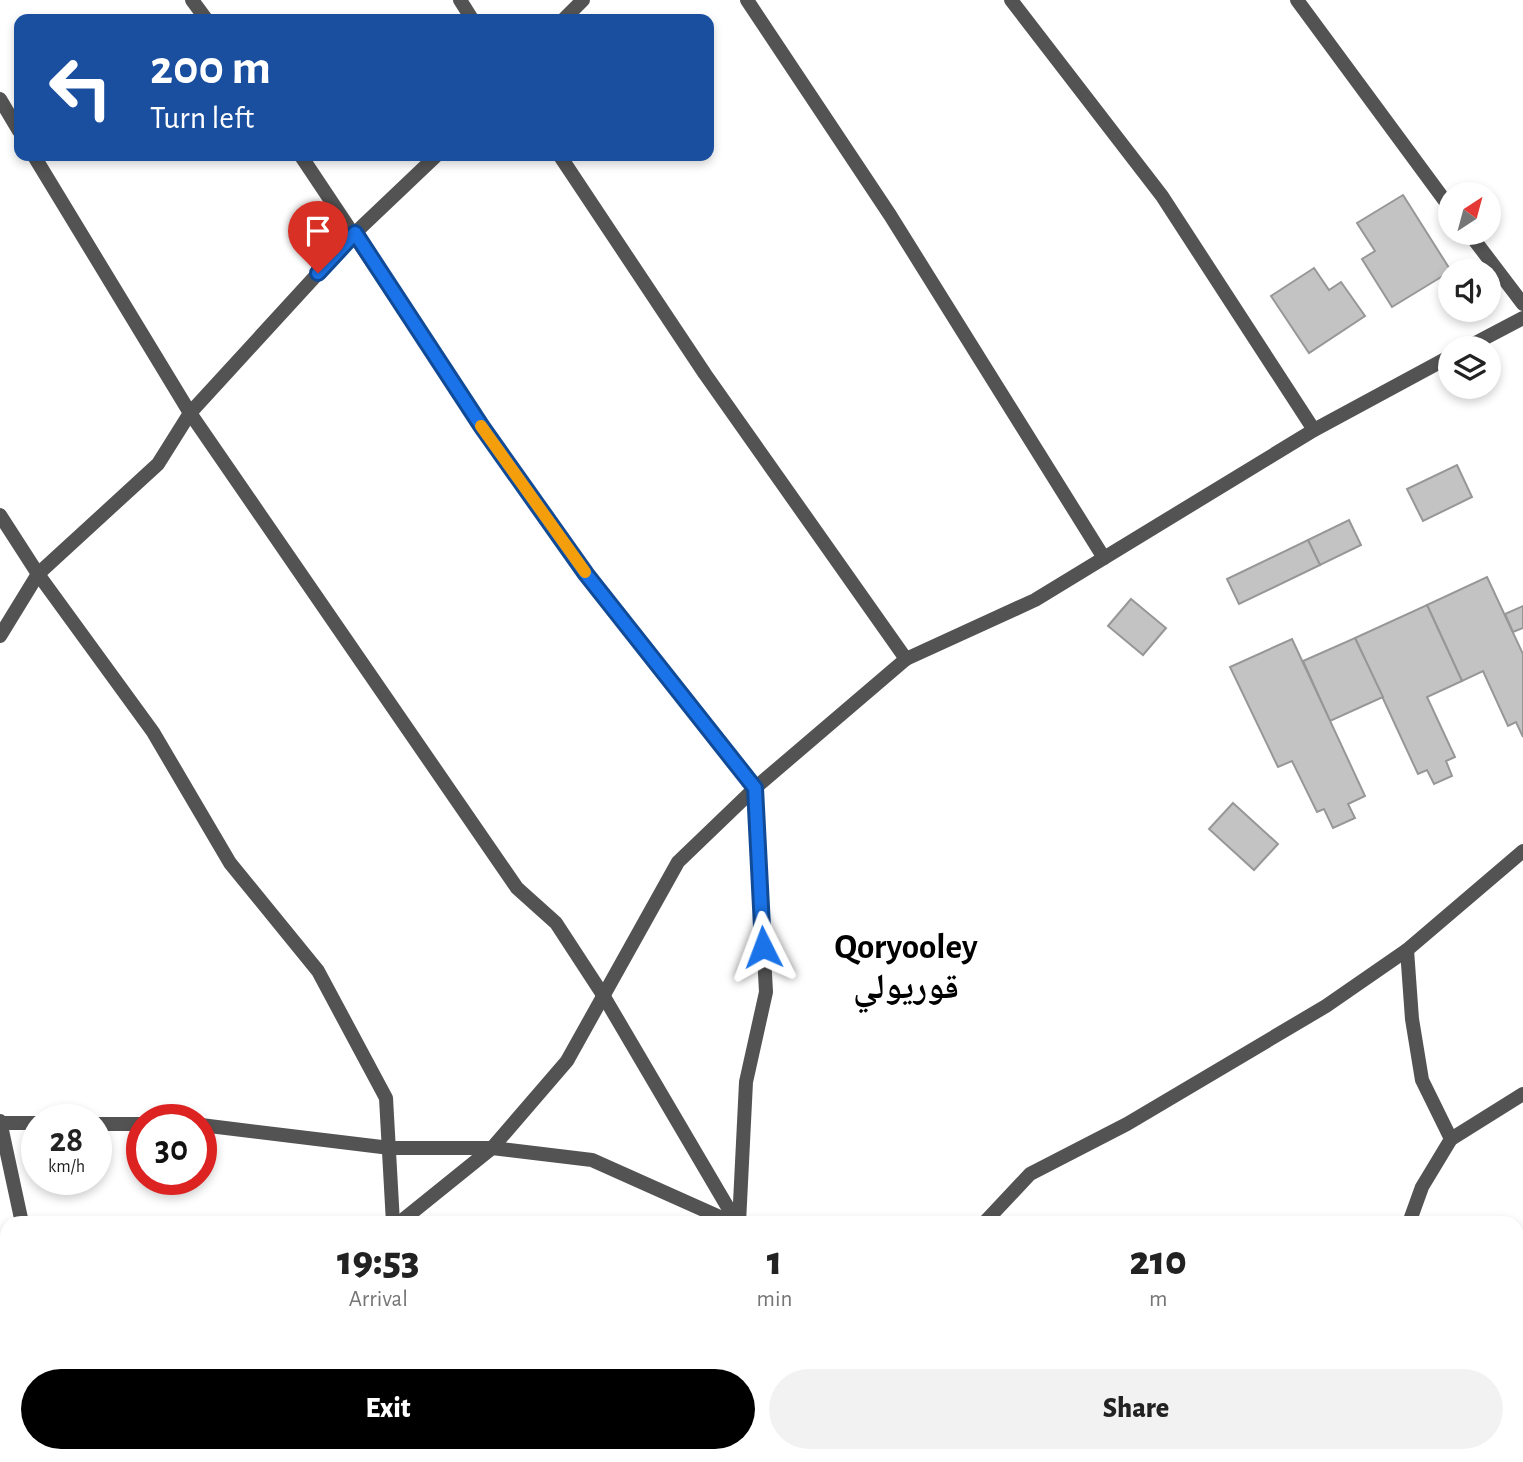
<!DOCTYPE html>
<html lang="en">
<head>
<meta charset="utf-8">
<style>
  body { margin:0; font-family:"Alegreya Sans","Noto Naskh Arabic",sans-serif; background:#f2f2f2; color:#222; height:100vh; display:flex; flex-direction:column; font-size:26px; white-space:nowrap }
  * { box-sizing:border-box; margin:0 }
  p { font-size:23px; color:#767676 }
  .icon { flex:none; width:38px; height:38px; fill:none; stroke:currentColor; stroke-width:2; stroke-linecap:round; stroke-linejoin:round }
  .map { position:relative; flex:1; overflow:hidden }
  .panel { position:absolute; left:0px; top:1216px; width:1524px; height:247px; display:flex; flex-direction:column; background:#fff; border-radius:21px 21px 0 0; box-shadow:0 4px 10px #0003 }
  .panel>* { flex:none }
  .guide { position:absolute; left:14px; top:14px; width:700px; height:147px; border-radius:14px; box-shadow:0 4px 10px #0003; background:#1a4fa0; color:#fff; overflow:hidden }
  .needle { width:46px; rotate:36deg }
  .buttons { position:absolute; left:1438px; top:182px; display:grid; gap:14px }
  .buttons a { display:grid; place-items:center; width:63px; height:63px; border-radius:50%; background:#fff; box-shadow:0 4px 10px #0003; font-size:35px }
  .speed { position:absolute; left:21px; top:1104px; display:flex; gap:14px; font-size:35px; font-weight:700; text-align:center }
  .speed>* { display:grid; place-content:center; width:91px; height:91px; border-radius:50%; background:#fff; box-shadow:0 4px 10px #0003; line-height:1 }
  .speed small { font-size:18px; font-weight:400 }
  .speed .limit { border:10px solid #d22; background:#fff; color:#111 }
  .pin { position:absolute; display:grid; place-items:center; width:60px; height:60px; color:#fff; margin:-72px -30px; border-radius:50% 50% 50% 0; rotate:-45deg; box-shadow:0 0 7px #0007 }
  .pin .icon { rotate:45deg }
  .me { position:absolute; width:77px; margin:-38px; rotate:357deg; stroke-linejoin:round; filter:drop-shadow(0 0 5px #0008) }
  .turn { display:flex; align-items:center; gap:24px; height:147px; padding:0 21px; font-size:32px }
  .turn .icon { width:91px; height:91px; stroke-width:2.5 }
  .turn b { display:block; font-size:49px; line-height:60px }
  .eta { display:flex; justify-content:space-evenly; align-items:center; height:119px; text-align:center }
  .eta b { font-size:42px; font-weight:800; line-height:49px }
  .button { display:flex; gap:14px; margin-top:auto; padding:14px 21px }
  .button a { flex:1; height:80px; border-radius:42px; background:#000; color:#fff; font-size:28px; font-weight:800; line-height:80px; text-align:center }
  .button a+a { background:#f2f2f2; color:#222 }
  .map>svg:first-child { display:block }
  .building { fill:#c3c3c3; stroke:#979797; stroke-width:2 }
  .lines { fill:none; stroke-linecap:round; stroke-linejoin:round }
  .street { stroke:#535353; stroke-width:14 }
  .route-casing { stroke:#114b97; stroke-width:18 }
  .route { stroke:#1a73e8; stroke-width:12 }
  .slow { stroke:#f59e0b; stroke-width:12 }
  .labels { text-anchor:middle; stroke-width:6; stroke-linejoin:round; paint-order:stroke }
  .town-label { font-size:35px; font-weight:bold; fill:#000; stroke:#fff }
</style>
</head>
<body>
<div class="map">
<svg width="1523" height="1462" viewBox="0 0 1523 1462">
  <rect width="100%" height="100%" fill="#fff"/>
  <g class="building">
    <path d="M1403 195 1451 271 1392 307 1362 259 1375 251 1357 223Z"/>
    <path d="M1314 268 1329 290 1341 282 1365 316 1309 353 1271 296Z"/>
    <path d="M1457 465 1472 497 1423 521 1407 489Z"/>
    <path d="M1349 520 1361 545 1320 565 1308 540Z"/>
    <path d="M1308 540 1320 565 1239 604 1227 579Z"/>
    <path d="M1487 577 1523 654V737L1516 722 1508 726 1483 671 1462 681 1427 605Z"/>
    <path d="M1131 599 1166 628 1143 655 1108 626Z"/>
    <path d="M1427 605 1462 681 1427 697 1455 757 1446 761 1452 776 1434 784 1427 770 1418 774 1355 638Z"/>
    <path d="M1523 606V628L1513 632 1505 614Z"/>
    <path d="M1355 638 1383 697 1330 721 1303 661Z"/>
    <path d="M1292 639 1365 796 1348 804 1355 818 1333 828 1324 809 1317 812 1292 761 1278 767 1230 667Z"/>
    <path d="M1233 803 1278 844 1254 870 1209 829Z"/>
  </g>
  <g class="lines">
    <g class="street">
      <path d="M192 0 206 19"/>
      <path d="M460 0 472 19"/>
      <path d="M747 0 890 215 1104 558"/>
      <path d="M1011 0 1162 196 1314 430"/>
      <path d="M1297 0 1451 209"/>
      <path d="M564 19 583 0"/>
      <path d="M0 99 19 131"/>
      <path d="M34 156 190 413 517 888 556 923 603 995 737 1223"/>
      <path d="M301 156 482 427 586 574 755 788 766 992 746 1082 739 1223"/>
      <path d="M560 156 705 374 906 659"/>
      <path d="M1469 233 1523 304"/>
      <path d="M1466 348 1523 318"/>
      <path d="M0 515 38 574 153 732 230 863 318 971 386 1098 393 1223"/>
      <path d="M0 636 38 574 158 464 190 413 355 233 436 156"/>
      <path d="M1407 950 1412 1019 1422 1080 1451 1139"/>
      <path d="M0 1121 22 1223"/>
      <path d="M0 1123H37"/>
      <path d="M96 1124H142"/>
      <path d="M201 1125 390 1148H492L592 1160 733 1223"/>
      <path d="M399 1223 492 1148 567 1061 678 862 755 788 906 659 1035 600 1314 430 1451 356"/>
      <path d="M984 1223 1030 1174 1127 1124 1326 1006 1407 950 1523 851"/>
      <path d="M1409 1223 1422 1187 1451 1139 1523 1094"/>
      <path d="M0 1379 7 1378"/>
      <path d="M78 1456 80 1462"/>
      <path d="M301 1456 307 1462"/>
      <path d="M511 1456 515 1462"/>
      <path d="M1030 1456 1037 1462"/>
      <path d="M1404 1456 1407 1462"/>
      <path d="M641 1462 644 1456"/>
      <path d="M1144 1462 1153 1456"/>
    </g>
  </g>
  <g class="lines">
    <g class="route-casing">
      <path id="route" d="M318 273 355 233 482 427 586 574 755 788 763 947"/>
    </g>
    <use href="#route" class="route"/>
    <path class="slow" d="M481 426 585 572"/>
  </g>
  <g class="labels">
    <g class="town-label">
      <text x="906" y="958">Qoryooley<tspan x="906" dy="40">قوريولي</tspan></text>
    </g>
  </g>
</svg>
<div class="buttons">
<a><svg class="needle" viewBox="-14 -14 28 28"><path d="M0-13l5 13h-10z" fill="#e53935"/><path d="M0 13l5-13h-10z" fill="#767676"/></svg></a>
<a><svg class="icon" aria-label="sound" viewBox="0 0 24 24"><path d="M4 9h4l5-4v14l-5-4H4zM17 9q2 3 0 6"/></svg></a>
<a><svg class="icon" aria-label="layers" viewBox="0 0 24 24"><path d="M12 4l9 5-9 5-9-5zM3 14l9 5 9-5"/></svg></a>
</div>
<div class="speed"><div>28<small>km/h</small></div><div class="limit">30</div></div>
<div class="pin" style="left:318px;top:273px;background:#d93025"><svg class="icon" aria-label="arrive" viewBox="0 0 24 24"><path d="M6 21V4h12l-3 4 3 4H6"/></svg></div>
<svg class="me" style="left:763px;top:947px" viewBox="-20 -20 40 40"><path d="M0-17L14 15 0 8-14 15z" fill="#1a73e8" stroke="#fff" stroke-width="4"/></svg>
<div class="guide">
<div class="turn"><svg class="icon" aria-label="left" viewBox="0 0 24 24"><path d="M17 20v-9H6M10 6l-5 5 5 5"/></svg><div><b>200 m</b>Turn left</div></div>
</div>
<section class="panel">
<div class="eta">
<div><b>19:53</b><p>Arrival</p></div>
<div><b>1</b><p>min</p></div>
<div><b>210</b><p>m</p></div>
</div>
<div class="button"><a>Exit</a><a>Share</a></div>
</section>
</div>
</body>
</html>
